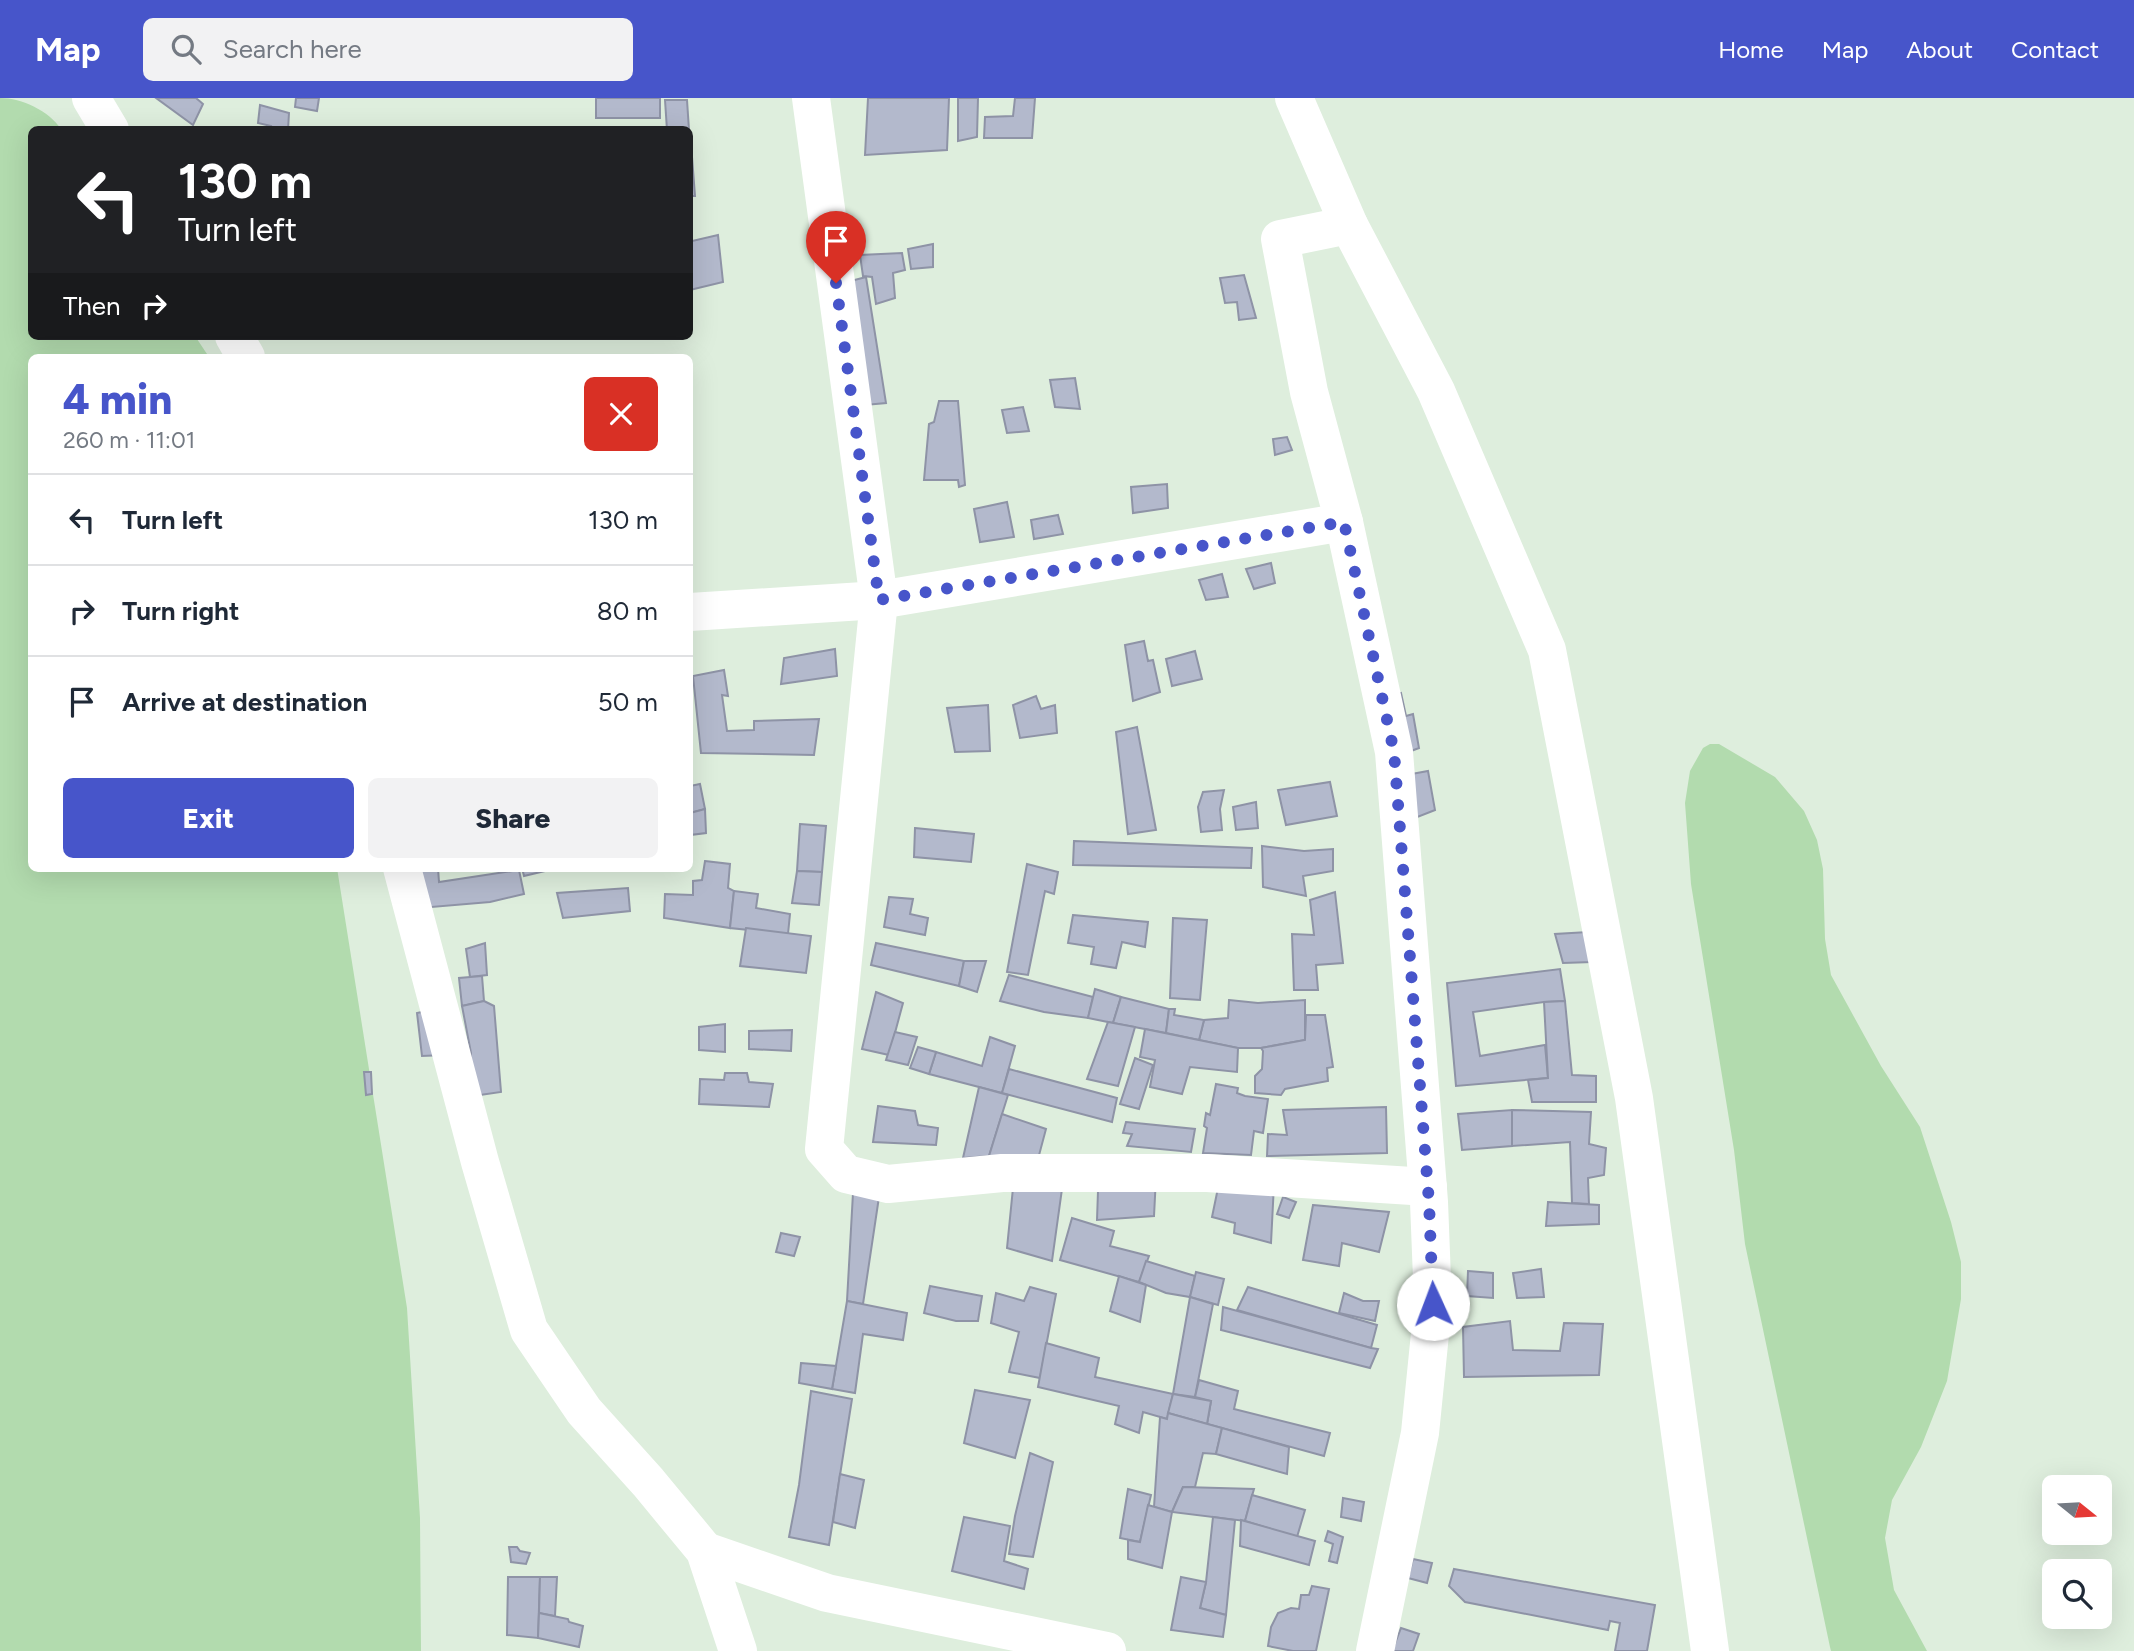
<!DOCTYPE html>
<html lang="en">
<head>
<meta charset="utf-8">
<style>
  body { margin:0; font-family:Figtree,sans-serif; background:#f2f2f3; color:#1f2937; height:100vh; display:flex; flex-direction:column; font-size:26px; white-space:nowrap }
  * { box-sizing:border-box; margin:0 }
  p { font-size:23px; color:#747a83 }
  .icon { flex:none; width:38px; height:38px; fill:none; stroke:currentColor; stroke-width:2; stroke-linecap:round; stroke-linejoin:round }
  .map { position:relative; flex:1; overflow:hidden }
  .side { position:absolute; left:28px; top:256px; width:665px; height:518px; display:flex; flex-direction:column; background:#fff; border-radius:10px; box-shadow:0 7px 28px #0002 }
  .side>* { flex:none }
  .guide { position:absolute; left:28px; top:28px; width:665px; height:214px; border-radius:10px; box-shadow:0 7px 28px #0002; background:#202124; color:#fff; overflow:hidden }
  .needle { width:46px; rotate:108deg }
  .fabs { position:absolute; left:2042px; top:1377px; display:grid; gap:14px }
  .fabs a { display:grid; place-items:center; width:70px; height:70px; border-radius:10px; background:#fff; box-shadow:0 7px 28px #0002; font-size:35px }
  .pin { position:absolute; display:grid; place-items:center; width:60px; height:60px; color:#fff; margin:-72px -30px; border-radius:50% 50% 50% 0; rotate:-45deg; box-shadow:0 0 7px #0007 }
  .pin .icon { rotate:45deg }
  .me { position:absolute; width:77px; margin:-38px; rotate:358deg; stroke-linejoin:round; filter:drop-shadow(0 0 5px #0008) }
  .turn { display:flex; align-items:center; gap:24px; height:147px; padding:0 35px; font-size:32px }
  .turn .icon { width:91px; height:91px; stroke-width:2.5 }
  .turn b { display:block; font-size:49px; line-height:60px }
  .then { display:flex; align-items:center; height:66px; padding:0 35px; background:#0003; gap:14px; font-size:26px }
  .round { display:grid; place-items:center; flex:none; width:74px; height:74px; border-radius:10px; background:#f2f2f3 }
  .head { display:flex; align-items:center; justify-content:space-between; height:119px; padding:0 35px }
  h1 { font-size:42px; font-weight:800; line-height:52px; color:#4755ca }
  .cta { display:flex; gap:14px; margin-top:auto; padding:14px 35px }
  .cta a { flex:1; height:80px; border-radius:10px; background:#4755ca; color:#fff; font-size:28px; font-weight:800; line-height:80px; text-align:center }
  .cta a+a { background:#f2f2f3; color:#1f2937 }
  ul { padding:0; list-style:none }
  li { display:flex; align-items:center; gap:21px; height:91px; padding:0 35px; border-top:2px solid #e0e1e3 }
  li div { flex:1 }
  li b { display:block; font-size:26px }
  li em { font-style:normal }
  header { display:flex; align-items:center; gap:42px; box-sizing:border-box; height:98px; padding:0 35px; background:#4755ca; color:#fff }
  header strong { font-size:33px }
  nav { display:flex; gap:38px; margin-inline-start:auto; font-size:24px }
  .search { width:490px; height:63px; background:#f2f2f3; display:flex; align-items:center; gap:18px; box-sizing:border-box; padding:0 24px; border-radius:10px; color:#747a83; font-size:26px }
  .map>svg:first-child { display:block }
  .water { fill:#b2dbae }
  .building { fill:#b3b9cc; stroke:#8e93a6; stroke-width:2 }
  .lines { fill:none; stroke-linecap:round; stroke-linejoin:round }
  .minor { stroke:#fff; stroke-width:38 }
  .route { stroke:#4755ca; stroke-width:12; stroke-dasharray:0 21.6 }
</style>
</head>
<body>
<header>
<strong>Map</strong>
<div class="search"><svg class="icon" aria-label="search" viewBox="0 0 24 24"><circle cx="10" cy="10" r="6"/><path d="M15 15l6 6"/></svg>Search here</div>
<nav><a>Home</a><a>Map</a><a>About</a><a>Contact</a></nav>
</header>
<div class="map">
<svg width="2134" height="1553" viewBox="0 0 2134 1553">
  <rect width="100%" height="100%" fill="#deeedd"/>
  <g class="water">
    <path d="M0 0C22 0 49 13 61 31L32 32V238H195L209 259H32V770H337L407 1210 420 1420 421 1553H0Z"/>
    <path d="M1710 646H1719L1775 679 1804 713 1817 742 1823 771 1825 841 1831 877 1881 968 1920 1029 1951 1124 1961 1164V1201L1947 1283 1921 1349 1892 1402 1885 1440 1894 1492 1927 1553H1831L1830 1549 1745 1146 1734 1052 1691 786 1685 705 1690 673 1703 650Z"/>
  </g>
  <g class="building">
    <path d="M156 0H196L203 6 193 27Z"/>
    <path d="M296 0H319L317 13 295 9Z"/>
    <rect x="596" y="0" width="64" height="20"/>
    <path d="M868 0H949L947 52 865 57Z"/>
    <path d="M958 0H978L977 39 958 43Z"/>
    <path d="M1015 0H1035L1032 40H984L985 19 1013 18Z"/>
    <path d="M665 2H687L689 32H667Z"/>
    <path d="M260 7 289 15 288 32H270L271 28 258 25Z"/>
    <path d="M690 33 695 98H690Z"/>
    <path d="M718 137 723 184 690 192 692 143Z"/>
    <path d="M933 146V169L911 171 908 151Z"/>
    <path d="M902 155 905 172 893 175 895 200 876 206 872 179 863 178 860 157Z"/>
    <path d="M1244 177 1256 220 1239 222 1237 204 1225 205 1220 180Z"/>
    <path d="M866 179 886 305 865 307 843 185Z"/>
    <path d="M1075 280 1080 311 1055 309 1050 282Z"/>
    <path d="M939 303H958L965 387 959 389 958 382H924L929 326 934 324Z"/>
    <path d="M1023 309 1029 333 1007 335 1002 312Z"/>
    <path d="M1287 339 1292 352 1275 357 1273 341Z"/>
    <path d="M1167 386 1168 410 1133 415 1131 389Z"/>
    <path d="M1007 404 1014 439 980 444 974 411Z"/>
    <path d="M1058 417 1063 436 1034 441 1031 422Z"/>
    <path d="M1271 465 1275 485 1254 491 1246 471Z"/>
    <path d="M1222 476 1228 499 1206 502 1199 482Z"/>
    <path d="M1144 543 1148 563 1153 562 1160 594 1133 603 1125 547Z"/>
    <path d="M835 551 837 578 781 586 784 560Z"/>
    <path d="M1195 553 1202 581 1172 588 1166 561Z"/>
    <path d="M724 572 728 598 722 597 727 633 754 632V623L819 621 814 657 701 655 693 578Z"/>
    <path d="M1401 595 1406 618 1413 616 1419 650 1398 658 1388 598Z"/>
    <path d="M1036 598 1041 611 1055 607 1057 635 1020 640 1013 607Z"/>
    <path d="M988 607 990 653 955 654 947 610Z"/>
    <path d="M1137 629 1156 732 1128 736 1116 634Z"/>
    <path d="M1428 673 1435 712 1415 720 1406 677Z"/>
    <path d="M1330 684 1337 718 1286 727 1278 692Z"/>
    <path d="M700 686 705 711 690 715V688Z"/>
    <path d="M1224 692 1220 711 1222 732 1201 734 1198 709 1203 694Z"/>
    <path d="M1256 704 1258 730 1236 732 1233 709Z"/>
    <path d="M705 711 706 735 690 737V715Z"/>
    <path d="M800 726 826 728 822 774 797 773Z"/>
    <path d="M915 730 974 736 971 764 914 759Z"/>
    <path d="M1074 743 1252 750 1251 770 1073 767Z"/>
    <path d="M1262 748 1304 753 1333 751V773L1303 778 1306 798 1263 789Z"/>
    <path d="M705 763 730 766 728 790 734 793 730 830 664 820 665 796 693 797V783L702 782Z"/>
    <path d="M1027 766 1058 774 1054 796 1045 793 1028 877 1007 874Z"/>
    <path d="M412 770H438L439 784 519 772 524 796 490 804 420 810Z"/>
    <path d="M522 770H548L549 772 524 778Z"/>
    <path d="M797 773 822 774 819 807 792 805Z"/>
    <path d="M628 790 630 813 563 820 557 795Z"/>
    <path d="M734 793 758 796 756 810 790 816 788 836 730 830Z"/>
    <path d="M1335 794 1343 865 1316 867 1318 892H1294L1292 836 1314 837 1310 802Z"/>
    <path d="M889 799 913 801 910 816 928 820 925 837 884 829Z"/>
    <path d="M1073 817 1148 824 1145 849 1122 844 1116 870 1091 866 1094 849 1068 845Z"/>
    <path d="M1173 820 1207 822 1200 902 1170 900Z"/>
    <path d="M746 830 811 838 806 875 740 868Z"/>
    <path d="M1588 834 1592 864 1563 865 1555 836Z"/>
    <path d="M485 845 487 877 470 879 466 851Z"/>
    <path d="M876 845 964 863 959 888 871 867Z"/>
    <path d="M964 863H986L977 894 959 888Z"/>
    <path d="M1560 871 1565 903 1544 904 1473 914 1480 958 1545 947 1548 980 1456 988 1447 885Z"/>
    <path d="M1009 877 1093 899 1088 920 1044 914 1000 903Z"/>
    <path d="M482 878 484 903 462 908 459 880Z"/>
    <path d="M1095 891 1121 899 1113 925 1088 920Z"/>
    <path d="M876 894 903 905 889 957 862 951Z"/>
    <path d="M1121 899 1169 911 1166 935 1113 925Z"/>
    <path d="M1229 902 1258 905 1305 902V942L1261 950H1238L1199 942 1204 922 1228 920Z"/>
    <path d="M484 903 494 908 501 994 466 999 471 955 462 908Z"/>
    <path d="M1565 903 1572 977 1596 978V1004H1532L1528 982 1548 980 1544 904Z"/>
    <path d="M435 911 445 957 422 958 417 915Z"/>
    <path d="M1169 911H1175L1174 917 1204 922 1199 942 1166 935Z"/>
    <path d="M1306 917H1325L1333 969 1327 970 1328 983 1285 991 1281 997 1255 995V978L1262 971 1263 953 1261 950 1305 942Z"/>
    <path d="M1108 924 1135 929 1118 988 1087 981Z"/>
    <path d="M725 926V954L699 952V929Z"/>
    <path d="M1145 931 1238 950 1237 974 1190 969 1182 996 1150 989 1155 962 1140 959Z"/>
    <path d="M792 932 791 953 749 951V933Z"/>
    <path d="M895 934 917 939 908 967 886 962Z"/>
    <path d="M990 939 1015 948 1002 995 929 976 936 954 982 968Z"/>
    <path d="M918 949 936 954 929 976 910 970Z"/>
    <path d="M1135 960 1153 967 1139 1011 1120 1006Z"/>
    <path d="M1009 971 1117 1000 1112 1024 1002 995Z"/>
    <path d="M364 974H371L372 996 366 997Z"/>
    <path d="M725 975H747L749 984 773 986 769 1009 699 1006 700 981 724 982Z"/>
    <path d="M1216 986 1238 990 1237 995 1245 998 1268 1001 1263 1035 1254 1033 1251 1057 1203 1055 1207 1030 1204 1028 1206 1015 1210 1017Z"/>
    <path d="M979 989 1008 997 989 1058 963 1060Z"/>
    <path d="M878 1008 915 1013 918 1027 938 1030 936 1047 873 1044Z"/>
    <path d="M1386 1009 1387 1055 1267 1058 1268 1036 1287 1037 1283 1012Z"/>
    <path d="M1512 1012V1048L1462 1052 1458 1016Z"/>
    <path d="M1512 1012 1591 1014 1589 1046 1606 1050 1604 1077 1588 1080 1589 1106 1572 1105 1570 1044 1512 1048Z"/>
    <path d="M1002 1016 1046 1031 1038 1061 989 1058Z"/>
    <path d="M1126 1024 1195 1031 1191 1054 1127 1048 1132 1036 1123 1035Z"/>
    <path d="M1156 1079 1154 1118 1097 1122 1098 1093Z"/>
    <path d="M1274 1086 1271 1145 1234 1135 1235 1125 1212 1119 1218 1090Z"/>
    <path d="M1013 1090 1062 1091 1052 1163 1007 1150Z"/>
    <path d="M853 1095 879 1099 863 1206 847 1203Z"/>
    <path d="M1283 1099 1296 1104 1289 1120 1277 1116Z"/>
    <path d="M1548 1104 1599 1107V1126L1546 1128Z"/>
    <path d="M1313 1107 1389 1114 1379 1154 1342 1145 1339 1168 1303 1162Z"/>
    <path d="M1072 1120 1114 1133 1110 1148 1149 1158 1139 1184 1060 1162Z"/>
    <path d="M781 1135 800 1139 794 1158 776 1154Z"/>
    <path d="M1146 1163 1195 1178 1190 1199 1166 1195 1139 1184Z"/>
    <path d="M1541 1171 1544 1199 1517 1200 1513 1175Z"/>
    <path d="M1468 1173 1493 1175V1200L1467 1198Z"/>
    <path d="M1196 1174 1224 1181 1218 1207 1190 1199Z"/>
    <path d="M1119 1178 1146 1187 1140 1224 1110 1213Z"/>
    <path d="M930 1188 982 1198 978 1223H956L924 1215Z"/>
    <path d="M1030 1189 1056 1196 1040 1280 1009 1274 1019 1234 991 1225 996 1195 1024 1203Z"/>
    <path d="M1248 1189 1377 1227 1371 1250 1237 1212Z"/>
    <path d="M1344 1195 1363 1203H1379L1375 1223 1339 1215Z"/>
    <path d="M1190 1199 1213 1206 1195 1299 1173 1296Z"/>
    <path d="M847 1203 907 1215 903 1242 863 1236 855 1295 832 1291Z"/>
    <path d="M1223 1209 1371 1250 1378 1251 1370 1270 1221 1232Z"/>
    <path d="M1510 1223 1513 1252 1560 1253 1564 1225 1603 1226 1599 1277 1464 1279 1463 1229Z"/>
    <path d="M1046 1245 1099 1260 1095 1279 1173 1296 1167 1321 1143 1314 1139 1335 1115 1326 1119 1308 1038 1289Z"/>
    <path d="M801 1265 836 1268 832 1291 799 1285Z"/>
    <path d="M1199 1282 1238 1293 1234 1311 1330 1335 1324 1358 1207 1326 1211 1303 1195 1299Z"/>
    <path d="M975 1292 1030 1302 1015 1360 964 1345Z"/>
    <path d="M811 1293 852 1301 829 1447 789 1439 799 1387Z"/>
    <path d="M1173 1296 1211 1303 1207 1326 1168 1315Z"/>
    <path d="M1168 1315 1222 1330 1216 1356 1203 1355 1195 1389H1183L1172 1414 1154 1409 1160 1319 1167 1321Z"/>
    <path d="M1222 1330 1289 1349 1287 1376 1216 1356Z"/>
    <path d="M1030 1355 1053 1364 1033 1459 1009 1456 1015 1418Z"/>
    <path d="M840 1376 864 1382 855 1430 833 1424Z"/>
    <path d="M1183 1389 1254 1391 1245 1423 1172 1414Z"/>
    <path d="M1128 1391 1151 1397 1140 1444 1120 1440Z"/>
    <path d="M1252 1397 1305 1412 1297 1439 1245 1423Z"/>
    <path d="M1343 1400 1364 1404 1361 1423 1341 1419Z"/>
    <path d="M1148 1407 1172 1414 1162 1470 1128 1461V1442L1140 1444Z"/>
    <path d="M964 1419 1010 1428 1004 1463 1028 1471 1024 1491 952 1473Z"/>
    <path d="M1213 1419 1235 1422 1226 1517 1200 1510 1206 1484Z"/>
    <path d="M1241 1422 1315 1443 1309 1467 1240 1448Z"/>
    <path d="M1328 1433 1343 1439 1337 1465 1329 1463 1333 1446 1325 1443Z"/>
    <path d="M509 1449H517L520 1453 530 1455 526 1466 511 1464Z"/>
    <path d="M1413 1461 1432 1465 1427 1485 1408 1480Z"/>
    <path d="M1454 1471 1655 1507 1647 1553H1615L1620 1525 1610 1523 1608 1532 1465 1504 1449 1488Z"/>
    <path d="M508 1479H540L538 1540 507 1537Z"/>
    <path d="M540 1479H557L555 1518 539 1515Z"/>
    <path d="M1181 1479 1206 1484 1200 1510 1226 1517 1223 1539 1171 1532Z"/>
    <path d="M1312 1488 1329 1491 1316 1553H1293L1268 1548 1271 1529 1278 1515 1291 1510 1299 1511 1301 1497H1309Z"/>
    <path d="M539 1515 568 1521 569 1524 583 1528 579 1549 538 1540Z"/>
    <path d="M1401 1530 1419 1536 1413 1553H1392Z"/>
  </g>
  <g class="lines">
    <g class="minor">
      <path d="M91 0 110 32"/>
      <path d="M811 0 879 502 824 1051 846 1076 888 1086 1002 1075H1207L1428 1089"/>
      <path d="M1294 0 1349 127 1436 293 1547 552 1634 1000 1710 1553"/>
      <path d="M1349 127 1280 141 1309 294 1344 424 1394 654 1429 1104 1433 1206 1420 1335 1375 1553"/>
      <path d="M234 238 246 259"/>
      <path d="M690 514 879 502 1344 424"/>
      <path d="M402 770 480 1064 529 1232 584 1313 648 1384 705 1453 738 1553"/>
      <path d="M705 1453 827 1495 1107 1553"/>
    </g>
  </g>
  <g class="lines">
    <path class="route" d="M836 185 879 502 1344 424 1394 654 1429 1104 1433 1206"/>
  </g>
</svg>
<div class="fabs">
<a><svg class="needle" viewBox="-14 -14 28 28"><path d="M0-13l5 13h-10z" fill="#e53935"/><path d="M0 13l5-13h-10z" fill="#747a83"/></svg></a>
<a><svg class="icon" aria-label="search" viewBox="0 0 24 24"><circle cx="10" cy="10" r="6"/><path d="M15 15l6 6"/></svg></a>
</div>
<div class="pin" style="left:836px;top:185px;background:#d93025"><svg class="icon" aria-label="arrive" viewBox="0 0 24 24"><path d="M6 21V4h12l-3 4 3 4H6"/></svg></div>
<svg class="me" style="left:1433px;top:1206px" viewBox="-20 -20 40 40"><circle r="19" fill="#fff"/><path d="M0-13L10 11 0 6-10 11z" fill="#4755ca"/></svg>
<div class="guide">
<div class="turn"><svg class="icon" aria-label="left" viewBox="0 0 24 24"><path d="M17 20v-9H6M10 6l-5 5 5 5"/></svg><div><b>130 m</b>Turn left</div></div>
<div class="then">Then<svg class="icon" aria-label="right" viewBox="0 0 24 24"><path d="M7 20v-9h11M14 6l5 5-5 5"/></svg></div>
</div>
<section class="side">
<div class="head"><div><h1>4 min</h1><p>260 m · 11:01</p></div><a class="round" style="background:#d93025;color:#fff"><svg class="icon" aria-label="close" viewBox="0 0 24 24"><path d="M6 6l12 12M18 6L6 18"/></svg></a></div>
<ul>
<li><svg class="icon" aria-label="left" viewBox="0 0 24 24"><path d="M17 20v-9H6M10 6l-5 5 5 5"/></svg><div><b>Turn left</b></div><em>130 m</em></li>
<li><svg class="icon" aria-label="right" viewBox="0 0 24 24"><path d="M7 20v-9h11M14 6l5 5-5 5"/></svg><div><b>Turn right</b></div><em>80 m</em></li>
<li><svg class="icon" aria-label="arrive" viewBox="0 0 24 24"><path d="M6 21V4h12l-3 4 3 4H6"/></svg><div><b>Arrive at destination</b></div><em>50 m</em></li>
</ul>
<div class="cta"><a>Exit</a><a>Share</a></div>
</section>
</div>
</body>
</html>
